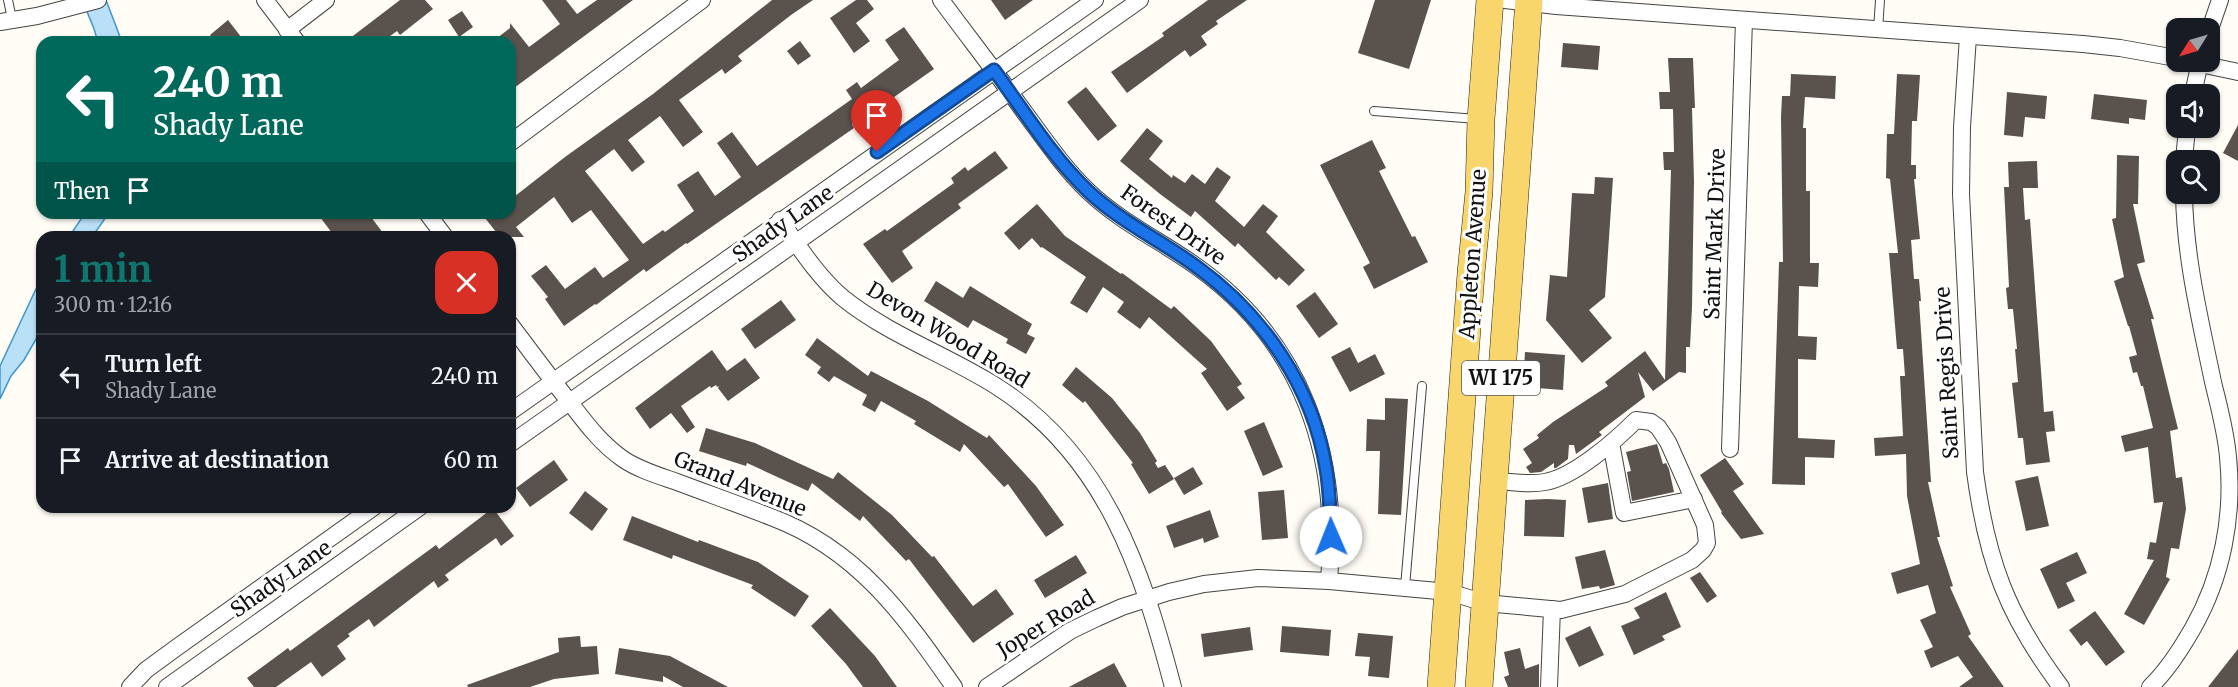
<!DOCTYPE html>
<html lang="en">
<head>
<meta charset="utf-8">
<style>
  body { margin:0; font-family:Merriweather,serif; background:#242831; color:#f1f3f6; height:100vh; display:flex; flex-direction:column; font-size:22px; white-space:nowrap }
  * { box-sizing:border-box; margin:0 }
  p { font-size:20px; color:#9ea1a6 }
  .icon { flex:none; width:33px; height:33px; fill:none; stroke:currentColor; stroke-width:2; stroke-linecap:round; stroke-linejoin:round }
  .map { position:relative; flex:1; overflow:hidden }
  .drawer { position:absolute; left:36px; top:231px; width:480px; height:282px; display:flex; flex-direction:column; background:#171b24; border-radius:18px; box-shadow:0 2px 4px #0004 }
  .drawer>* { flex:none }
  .banner { position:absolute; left:36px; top:36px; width:480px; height:183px; border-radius:18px; box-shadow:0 2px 4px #0004; background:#00695c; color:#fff; overflow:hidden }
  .needle { width:39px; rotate:233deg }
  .controls { position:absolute; left:2166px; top:18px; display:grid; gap:12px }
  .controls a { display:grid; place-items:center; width:54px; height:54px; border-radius:12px; background:#171b24; box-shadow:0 2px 4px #0004; font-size:30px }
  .pin { position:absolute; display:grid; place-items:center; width:51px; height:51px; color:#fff; margin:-62px -26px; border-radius:50% 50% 50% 0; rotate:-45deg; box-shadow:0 0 6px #0007 }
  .pin .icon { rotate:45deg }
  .me { position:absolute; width:66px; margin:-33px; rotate:359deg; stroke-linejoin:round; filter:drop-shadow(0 0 4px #0008) }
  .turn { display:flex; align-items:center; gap:21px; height:126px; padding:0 18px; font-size:27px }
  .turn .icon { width:78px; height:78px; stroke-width:2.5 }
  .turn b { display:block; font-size:42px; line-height:51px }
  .then { display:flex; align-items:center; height:57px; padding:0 18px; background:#0003; gap:12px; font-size:22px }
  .round { display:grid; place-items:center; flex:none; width:63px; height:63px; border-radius:18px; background:#242831 }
  .head { display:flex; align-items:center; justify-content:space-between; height:102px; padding:0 18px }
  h1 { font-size:36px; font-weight:700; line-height:45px; color:#0f766e }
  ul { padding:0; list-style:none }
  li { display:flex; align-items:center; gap:18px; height:84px; padding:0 18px; border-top:2px solid #363941 }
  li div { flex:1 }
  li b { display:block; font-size:22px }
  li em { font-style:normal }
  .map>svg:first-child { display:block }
  .water { fill:#b9e0f7; stroke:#3f96cf; stroke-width:1.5 }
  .building { fill:#5a524d }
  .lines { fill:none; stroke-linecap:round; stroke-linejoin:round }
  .service-casing { stroke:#444; stroke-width:10 }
  .minor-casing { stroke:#444; stroke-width:18 }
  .primary-casing { stroke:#222; stroke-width:28 }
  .service { stroke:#fff; stroke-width:8 }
  .minor { stroke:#fff; stroke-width:16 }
  .primary { stroke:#f9d66b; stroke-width:27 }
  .route-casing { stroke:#114b97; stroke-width:15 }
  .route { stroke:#1a73e8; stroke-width:10 }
  .labels { text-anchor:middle; stroke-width:6; stroke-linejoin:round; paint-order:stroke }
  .shield { fill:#fff; stroke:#585858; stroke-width:1.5 }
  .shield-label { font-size:20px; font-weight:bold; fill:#111 }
  .street-label { font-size:21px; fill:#111; stroke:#fff }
</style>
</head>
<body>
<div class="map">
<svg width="2238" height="687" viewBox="0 0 2238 687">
  <rect width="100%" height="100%" fill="#fffdf5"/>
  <g class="water">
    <path d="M84 0H106L122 42H97C96 26 86 16 84 0Z"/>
    <path d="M85 213H111L106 217 92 237H69Z"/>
    <path d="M42 276V329L24 360 11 376 0 399V366Z"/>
  </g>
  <g class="building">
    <path d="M400 0H425L433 9 400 35 397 31 382 42H345Z"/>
    <path d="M542 0H566L577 14 597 0H633L510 91V42H492L510 28V23L529 47 560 24Z"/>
    <path d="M772 0H813L791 15 738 56 742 61 725 74 722 69 679 100 703 132 683 147 660 116 628 140 645 162 632 172 614 149 585 171 643 244 663 230 665 232 694 211 677 185 698 171 715 196 741 177 717 143 732 132 757 166 852 99 846 90 857 82 861 88 899 60 885 40 904 27 934 69 877 109 876 107 852 124 854 128 687 244 686 243 646 272 644 269 596 305 595 304 564 326 545 299 548 297 531 276 546 265 565 289 595 267 603 278 629 260 591 210 572 223 554 197 516 227 524 237H500L485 218 492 213H510V200L565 157 653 94Z"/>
    <path d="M856 0H867L874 9 856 23 870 41 854 53 830 18Z"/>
    <path d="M991 0H1033L1005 20Z"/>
    <path d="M1208 0H1247L1216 21 1218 24 1201 36 1207 45 1190 57 1185 50 1127 93 1111 72 1164 36 1162 33Z"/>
    <path d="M1375 0H1431L1409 69 1358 53Z"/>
    <path d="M462 11 473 27 459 37 448 20Z"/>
    <path d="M228 20 245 42H216L210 35Z"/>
    <path d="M800 41 811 56 798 65 787 51Z"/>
    <path d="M1563 43 1600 46 1598 70 1561 67Z"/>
    <path d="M1668 58H1693L1695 108H1692L1694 181 1692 307 1690 347H1686V373L1679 372 1653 391 1638 372 1645 397 1599 432 1602 435 1576 454 1574 445H1569L1568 459 1556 468H1554V463L1541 472 1530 473 1526 467 1532 463 1523 449 1539 438 1537 435 1553 422 1608 386 1605 382 1645 351 1665 380 1671 170H1664L1663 152H1674L1673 109H1660L1659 92H1670Z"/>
    <path d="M1791 74 1836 76 1835 99 1805 97 1803 128H1806V191H1810V263H1819L1818 287 1799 286 1798 336 1817 337 1816 360 1798 359V438L1835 440 1834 458 1805 457V485L1772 484 1779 262H1783L1781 117 1782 96H1790Z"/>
    <path d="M1897 74 1920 75 1917 121H1912L1911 165H1916V179H1914L1920 239 1911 240 1914 279H1919L1921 301H1919L1931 482H1928L1940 537H1937L1953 586 1950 587 1971 634 1968 636 2004 687H1959L1973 677 1958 656 1931 668 1924 651 1933 647 1920 620 1936 613 1928 585 1897 594 1891 573 1920 564 1907 496 1906 454 1875 456 1874 438 1903 436 1900 376H1905L1903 349H1897L1889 253H1898L1890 179 1886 178 1887 134H1894Z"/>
    <path d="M1086 87 1117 126 1098 141 1067 102Z"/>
    <path d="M2007 92 2047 96 2045 119 2025 117 2023 137 2004 135Z"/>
    <path d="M2094 94 2147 100 2145 120 2129 118V124L2091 119Z"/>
    <path d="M2238 125V161L2223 153Z"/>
    <path d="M1147 128 1163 141 1149 159 1172 178 1173 175 1185 183 1192 174 1205 184 1217 167 1231 177 1215 201 1244 227 1263 204 1278 216 1266 232 1305 270 1289 286 1279 277 1276 280 1238 243 1235 247 1195 211 1191 217 1160 194 1120 161Z"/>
    <path d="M1372 140 1386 168 1379 171 1412 237 1415 236 1428 262 1374 289 1363 267 1370 263 1320 165Z"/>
    <path d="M995 151 1008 168 958 204 961 208 902 251 913 268 892 283 863 244 885 229 887 231 954 183 951 178 965 167 968 171Z"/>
    <path d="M2117 155 2139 156 2138 204H2133L2145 262 2137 264 2154 319H2151L2178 429 2170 431 2176 478 2182 477 2186 509 2179 549 2171 548 2166 577 2170 579 2144 625 2124 614 2154 560 2147 559 2150 542 2156 543 2163 502 2154 503 2148 447 2125 452 2121 436 2153 428 2143 386H2141L2137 372 2133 373 2129 357 2137 355 2129 326H2128L2114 281 2124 277 2112 219 2116 218Z"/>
    <path d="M2037 161 2038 188H2023L2025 220 2030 219 2044 412 2053 411 2055 431 2046 432 2050 462 2026 465 2023 438H2018L2012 383 2018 382 2015 349H2017L2013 309H2008L2006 288 2009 287 2004 187H2009L2008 162Z"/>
    <path d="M1595 177 1613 178 1605 297 1589 310 1612 338 1582 363 1546 320 1550 275 1567 277 1572 193 1594 194Z"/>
    <path d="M1037 204 1065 236 1121 274 1122 273 1171 309 1174 306 1211 341 1242 384 1237 387 1245 398 1227 411 1201 373 1207 369 1149 317 1140 329 1117 312 1124 302 1103 287 1087 313 1070 303 1086 277 1042 247 1041 248 1032 238 1019 250 1004 233Z"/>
    <path d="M317 213H368L386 237H335Z"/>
    <path d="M936 281 963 298 970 286 1032 324 1027 334 1035 338 1026 354 1006 343 1008 339 973 320 968 328 924 301Z"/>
    <path d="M1315 292 1338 324 1319 338 1296 306Z"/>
    <path d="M781 300 796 320 755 349 741 329Z"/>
    <path d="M817 338 868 376 871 371 928 401 987 438 989 435 1036 486 1064 525 1046 537 1008 484 1004 487 964 444 960 452 914 424 916 421 881 401 875 412 862 405 867 395 834 376 829 382 817 373 821 367 805 355Z"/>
    <path d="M1350 347 1358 363 1375 354 1385 374 1350 392 1331 357Z"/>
    <path d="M712 350 727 371 745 358 760 378 728 401 718 388 719 386 717 387 716 385 711 388 710 386 681 406 695 427 687 433 671 413 650 429 635 408Z"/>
    <path d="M1525 352 1565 355 1563 390 1523 387Z"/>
    <path d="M1076 367 1112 398 1140 433 1157 461 1155 463 1158 468 1165 465 1174 479 1149 494 1131 464 1133 463 1085 401 1083 403 1062 385Z"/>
    <path d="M1385 398 1408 399 1401 515 1378 514 1380 451H1366L1367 419 1385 420Z"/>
    <path d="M1264 422 1283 467 1263 476 1244 431Z"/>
    <path d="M706 428 755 443 833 479 838 472 892 515 932 557 934 556 973 606 996 589 1014 614 973 643 909 559 906 561 863 516 860 521 812 483 808 491 747 463 746 466 699 451Z"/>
    <path d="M1657 444 1663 464 1666 463 1669 469 1674 492 1632 501 1627 472 1631 471 1626 452Z"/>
    <path d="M1725 458 1744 484 1733 491 1764 534 1741 539 1721 513 1722 512 1700 475Z"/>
    <path d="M554 460 568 480 530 507 516 488Z"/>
    <path d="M1193 467 1203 484 1184 495 1174 478Z"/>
    <path d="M2038 476 2049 526 2026 531 2015 481Z"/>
    <path d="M1608 483 1613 519 1588 523 1582 488Z"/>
    <path d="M1284 490 1288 538 1262 540 1258 492Z"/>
    <path d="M585 491 608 509 592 531 569 513Z"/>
    <path d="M1547 499 1566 500 1564 537 1524 536 1525 500Z"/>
    <path d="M493 508 514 536 501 546 496 538 445 575 449 580 438 588 434 581 374 627 369 619 348 634 350 636 337 646 346 659 322 677 311 662 276 687H254L247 678 288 648 290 651 436 545 439 549Z"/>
    <path d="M1210 510 1219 537 1204 543 1203 538 1174 548 1166 526Z"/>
    <path d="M632 516 698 542 699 540 758 562 809 596 795 617 751 588 753 585 673 555 672 559 623 540Z"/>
    <path d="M1605 550 1615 585 1600 589 1599 586 1582 589 1575 557Z"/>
    <path d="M2077 552 2087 573 2066 583 2075 601 2058 609 2040 569Z"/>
    <path d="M1076 555 1087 573 1045 598 1034 580Z"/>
    <path d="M1700 572 1717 596 1707 603 1690 578Z"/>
    <path d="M1666 592 1681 627 1662 636 1665 640 1634 655 1621 626 1640 618 1634 608Z"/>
    <path d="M830 608 875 656 897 687H863L846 664 811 626Z"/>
    <path d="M2095 611 2125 652 2106 666 2087 641 2081 646 2069 630Z"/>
    <path d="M1282 626 1331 630 1329 656 1280 652Z"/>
    <path d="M1590 626 1604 655 1579 667 1565 638Z"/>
    <path d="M1250 627 1253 650 1204 657 1201 634Z"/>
    <path d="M1358 633 1393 636 1389 678 1368 676 1370 657 1355 656Z"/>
    <path d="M580 636 581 647 597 646 599 674 554 679 530 687H468L467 685 559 652 558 638Z"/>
    <path d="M619 648 670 656 728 687H683L663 676V682L615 674Z"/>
    <path d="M1520 648 1525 669 1539 664V687H1508L1504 677 1509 675 1504 652Z"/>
    <path d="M2238 649V687H2208Z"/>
    <path d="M1114 663 1127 687H1069Z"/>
  </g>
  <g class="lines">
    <g class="service-casing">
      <g id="service">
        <path d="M8 0 12 19"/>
        <path d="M1878 30 1880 0"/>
        <path d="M1374 111 1477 119"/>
        <path d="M1405 587 1422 386"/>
      </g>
    </g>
    <g class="minor-casing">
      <g id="minor">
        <path d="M265 0 297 42"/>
        <path d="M941 0C969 38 998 75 1025 113 1045 140 1064 168 1088 191 1119 221 1161 241 1196 266 1303 342 1340 455 1329 581"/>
        <path d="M1505 0 1556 6 2083 44 2120 48 2176 58"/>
        <path d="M0 22 37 16 98 0"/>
        <path d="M2210 29 2220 0"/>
        <path d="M287 30 326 0"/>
        <path d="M1968 36 1962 127 1961 194 1975 472C1987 561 2007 615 2061 687"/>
        <path d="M2191 62 2238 72"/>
        <path d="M2193 94 2200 62"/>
        <path d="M510 143 702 0"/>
        <path d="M2184 160 2187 128"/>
        <path d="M427 213 445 237"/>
        <path d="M780 220C799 247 818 277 843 298 889 335 947 355 996 386 1105 455 1142 569 1173 687"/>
        <path d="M510 324C529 349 548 375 568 400 585 422 600 443 623 459 639 470 660 476 677 482 709 494 740 505 771 517 857 549 904 615 954 687"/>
        <path d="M510 412 1095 0"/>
        <path d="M1611 443 1624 513 1694 499"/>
        <path d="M510 444 1140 0"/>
        <path d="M1730 449 1744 20"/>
        <path d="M130 687 146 670 176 648 374 507"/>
        <path d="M167 687 420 507"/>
        <path d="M987 687 1070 631 1097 618 1122 607 1169 592 1204 584 1258 578 1329 581 1449 592 1485 603 1561 610 1625 594 1692 560 1703 550 1707 543 1705 525 1668 442 1658 427 1651 422 1636 420C1615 441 1574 477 1545 482 1529 485 1510 482 1494 480"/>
        <path d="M1549 687 1552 609"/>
        <path d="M2150 687C2168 670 2181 649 2193 628 2222 577 2234 517 2228 457 2226 432 2219 407 2213 382 2200 319 2185 258 2184 194"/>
      </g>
    </g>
    <g class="primary-casing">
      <g id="primary">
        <path d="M1441 687 1471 273 1479 192 1481 119 1490 0"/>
        <path d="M1479 687 1529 0"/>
      </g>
    </g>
    <use href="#service" class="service"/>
    <use href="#minor" class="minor"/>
    <use href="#primary" class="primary"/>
  </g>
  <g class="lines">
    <g class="route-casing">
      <path id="route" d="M877 152 994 70C1024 111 1052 157 1089 192 1121 222 1162 241 1197 267 1263 315 1313 387 1326 469 1330 491 1330 514 1331 537"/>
    </g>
    <use href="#route" class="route"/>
  </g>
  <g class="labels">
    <rect class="shield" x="1462" y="361" width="78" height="34" rx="4.5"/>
    <g class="shield-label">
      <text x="1501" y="385">WI 175</text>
    </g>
    <g class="street-label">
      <text transform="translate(783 224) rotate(-35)" y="7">Shady Lane</text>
      <text transform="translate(1173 225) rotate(35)" y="7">Forest Drive</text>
      <text transform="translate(1715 234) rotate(-88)" y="7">Saint Mark Drive</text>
      <text transform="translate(1473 254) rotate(-86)" y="7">Appleton Avenue</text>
      <text transform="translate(948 335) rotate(31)" y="7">Devon Wood Road</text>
      <text transform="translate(1947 373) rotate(-93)" y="7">Saint Regis Drive</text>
      <text transform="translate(740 484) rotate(22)" y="7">Grand Avenue</text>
      <text transform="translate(281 579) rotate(-35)" y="7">Shady Lane</text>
      <text transform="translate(1046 624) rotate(-31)" y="7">Joper Road</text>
    </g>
  </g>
</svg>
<div class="controls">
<a><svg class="needle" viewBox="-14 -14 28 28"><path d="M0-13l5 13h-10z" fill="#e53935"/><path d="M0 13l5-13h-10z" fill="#9ea1a6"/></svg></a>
<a><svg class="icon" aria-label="sound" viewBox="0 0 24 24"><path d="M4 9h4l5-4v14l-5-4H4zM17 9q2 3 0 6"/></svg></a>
<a><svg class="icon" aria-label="search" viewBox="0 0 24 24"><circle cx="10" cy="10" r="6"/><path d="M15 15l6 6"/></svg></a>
</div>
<div class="pin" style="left:877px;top:152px;background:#d93025"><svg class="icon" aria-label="arrive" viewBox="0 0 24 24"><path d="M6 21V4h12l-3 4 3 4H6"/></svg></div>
<svg class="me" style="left:1331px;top:537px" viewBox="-20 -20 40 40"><circle r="19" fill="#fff"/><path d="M0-13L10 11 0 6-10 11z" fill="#1a73e8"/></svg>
<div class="banner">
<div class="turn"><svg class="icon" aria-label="left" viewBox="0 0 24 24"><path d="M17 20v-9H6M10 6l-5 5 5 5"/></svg><div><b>240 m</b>Shady Lane</div></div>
<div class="then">Then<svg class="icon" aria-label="arrive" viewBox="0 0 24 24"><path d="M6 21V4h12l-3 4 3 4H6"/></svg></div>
</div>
<section class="drawer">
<div class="head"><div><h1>1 min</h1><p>300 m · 12:16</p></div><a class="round" style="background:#d93025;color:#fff"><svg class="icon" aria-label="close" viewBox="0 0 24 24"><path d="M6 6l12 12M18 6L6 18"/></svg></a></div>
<ul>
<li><svg class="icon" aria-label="left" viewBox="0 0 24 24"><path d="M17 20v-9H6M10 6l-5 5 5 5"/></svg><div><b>Turn left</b><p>Shady Lane</p></div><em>240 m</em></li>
<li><svg class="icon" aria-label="arrive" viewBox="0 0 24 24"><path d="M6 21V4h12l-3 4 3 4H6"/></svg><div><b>Arrive at destination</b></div><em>60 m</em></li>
</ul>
</section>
</div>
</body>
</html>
